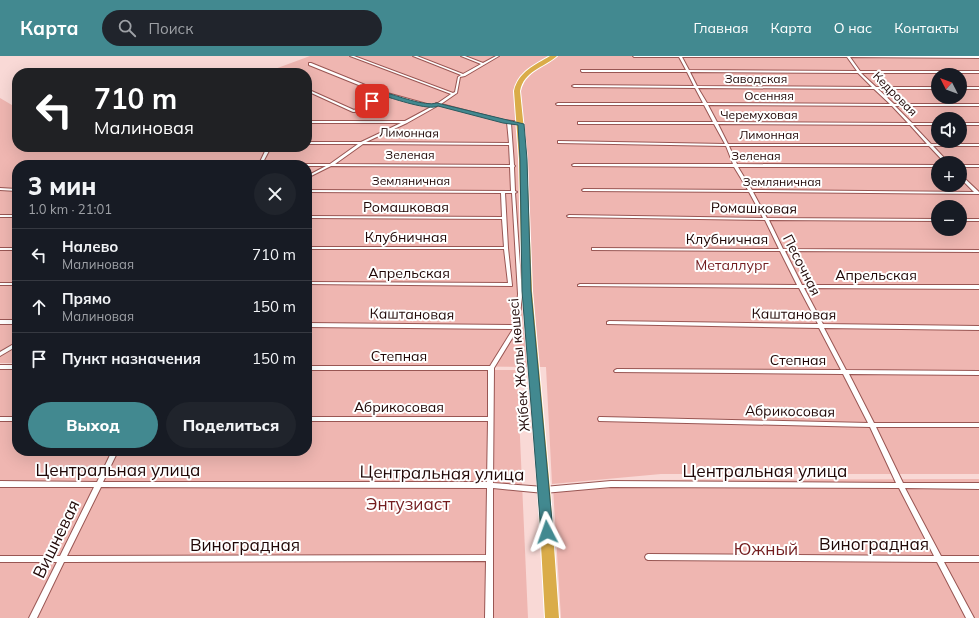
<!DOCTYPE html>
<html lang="ru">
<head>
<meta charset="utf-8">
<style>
  body { margin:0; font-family:Mulish,sans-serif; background:#20242c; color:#f1f3f6; height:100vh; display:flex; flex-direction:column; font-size:15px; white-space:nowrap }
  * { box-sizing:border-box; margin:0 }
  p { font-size:13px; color:#9ea1a6 }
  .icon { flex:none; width:22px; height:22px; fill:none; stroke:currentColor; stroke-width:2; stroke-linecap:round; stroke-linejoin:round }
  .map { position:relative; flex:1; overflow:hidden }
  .panel { position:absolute; left:12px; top:104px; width:300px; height:296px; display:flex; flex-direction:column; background:#171b24; border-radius:16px; box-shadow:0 4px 16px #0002 }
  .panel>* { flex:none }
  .guide { position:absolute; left:12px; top:12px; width:300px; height:84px; border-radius:16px; box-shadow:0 4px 16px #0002; background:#202124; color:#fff; overflow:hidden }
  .needle { width:26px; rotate:312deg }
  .buttons { position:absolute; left:931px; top:12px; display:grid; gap:8px }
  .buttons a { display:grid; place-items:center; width:36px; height:36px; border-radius:50%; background:#171b24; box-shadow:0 4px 16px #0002; font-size:20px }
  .pin { position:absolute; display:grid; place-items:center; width:34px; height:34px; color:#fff; margin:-17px; border-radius:8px; box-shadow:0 2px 6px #0006 }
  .me { position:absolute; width:44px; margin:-22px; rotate:356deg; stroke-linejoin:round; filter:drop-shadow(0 0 3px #0008) }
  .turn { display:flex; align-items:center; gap:14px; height:84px; padding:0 16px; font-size:18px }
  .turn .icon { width:52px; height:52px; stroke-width:2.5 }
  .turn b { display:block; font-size:28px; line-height:34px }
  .round { display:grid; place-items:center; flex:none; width:42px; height:42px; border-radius:21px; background:#20242c }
  .headline { display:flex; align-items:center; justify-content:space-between; height:68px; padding:0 16px }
  h1 { font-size:24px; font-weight:800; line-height:30px }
  .primary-button { display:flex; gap:8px; margin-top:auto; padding:8px 16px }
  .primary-button a { flex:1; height:46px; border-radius:24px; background:#428990; color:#fff; font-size:16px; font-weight:800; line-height:46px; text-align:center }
  .primary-button a+a { background:#20242c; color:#f1f3f6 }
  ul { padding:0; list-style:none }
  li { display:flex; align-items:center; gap:12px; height:52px; padding:0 16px; border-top:1px solid #363941 }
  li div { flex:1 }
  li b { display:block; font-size:15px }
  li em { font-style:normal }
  header { display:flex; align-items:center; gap:24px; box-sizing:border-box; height:56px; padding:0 20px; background:#428990; color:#fff }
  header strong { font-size:19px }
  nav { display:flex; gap:22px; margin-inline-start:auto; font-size:14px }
  .search { width:280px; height:36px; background:#20242c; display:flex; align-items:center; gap:10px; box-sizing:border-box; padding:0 14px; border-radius:22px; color:#9ea1a6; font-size:15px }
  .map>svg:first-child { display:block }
  .green { fill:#efb6b1; fill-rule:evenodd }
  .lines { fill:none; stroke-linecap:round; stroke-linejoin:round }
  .street-casing { stroke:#995653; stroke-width:2 }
  .highway-casing { stroke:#fff; stroke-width:2 }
  .street { fill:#fff; fill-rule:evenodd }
  .highway { fill:#daac49; fill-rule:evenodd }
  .route { fill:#428990; stroke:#2b595e }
  .labels { text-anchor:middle; stroke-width:4; stroke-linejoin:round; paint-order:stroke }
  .far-street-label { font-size:12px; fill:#200706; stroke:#fff }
  .street-label { font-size:14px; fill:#200706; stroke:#fff }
  .park-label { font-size:14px; fill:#731d1f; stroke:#fff }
  .near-street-label { font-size:17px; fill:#200706; stroke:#fff }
  .near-park-label { font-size:17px; fill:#731d1f; stroke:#fff }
</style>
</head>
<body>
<header>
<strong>Карта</strong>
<div class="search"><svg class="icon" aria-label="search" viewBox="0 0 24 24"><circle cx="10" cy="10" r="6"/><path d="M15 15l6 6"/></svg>Поиск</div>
<nav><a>Главная</a><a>Карта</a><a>О нас</a><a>Контакты</a></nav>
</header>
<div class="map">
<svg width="979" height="562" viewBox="0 0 979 562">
  <rect width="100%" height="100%" fill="#f9d9d6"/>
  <g class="green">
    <path d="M310 0H979V418H661L552 428 546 311 307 309V109H17V307H0V42L17 52V91H307V17H264ZM938 19H960V41H938ZM938 63H960V85H938ZM938 107H960V129H938ZM938 151H960V173H938Z"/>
    <path d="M0 312H17V395H307V314H517L528 562H0Z"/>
    <path d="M979 423V562H561L553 431 637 424Z"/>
  </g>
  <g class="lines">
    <g class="street-casing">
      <g id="street">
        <path d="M350 0H354L453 37 455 36 458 21 461 19 413 0H417L463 18 481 8 461 0H465L483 7 496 0H499L465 20 460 21 457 37 441 48 503 64 521 66 523 67 521 68 511 67 514 109 515 110 514 111 515 135 517 136 515 137 522 238 519 271 494 312 493 427 544 431 611 425 896 427 870 371 599 365 598 363 599 361H601L868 367 843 318 615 316 614 315 615 314 617 313 841 314 819 272 607 268V266L609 265 818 268 799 232 578 230V229L580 228 797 229 780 195 592 194V192H594L779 193 765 164 568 161 567 160 569 159 763 162 749 136 583 135 582 134 584 133 748 134 734 111 573 110 572 109 574 108H733L726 90 558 87V85H559L725 88 714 68H578V66H713L704 49H557L556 48 558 47H703L695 32 574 31 572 30 574 29 694 30 687 16H582L581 15V14H686L679 1H634L633 0H979V2L850 1 860 15H979V17H861L876 31H938V33H878L894 48H979V50H895L912 67H938V69H913L931 88H979V90H933L949 107H945L929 90H729L737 108 938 109V111H738L752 134 974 136 960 122V119H961L979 136V138L753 136 767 162 938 163V165L769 164 783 193 979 194V196L785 195 802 229H979V233L804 232 823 268 979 270V274L824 272 846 314 979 315V319L849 318 874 367H979V371H876L903 427H979V433L905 432 941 500H979V506H944L974 562H966L937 506 648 504 646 503 645 501 646 499 648 498 934 500 899 432 611 431 544 437 493 432V562H485L486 505 64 506 37 562H29L57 506H0V500H60L94 431H0V425L97 426 112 395H118L103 426H487L488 365H307V361H488V314H307V310H490L513 273 307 271V267L515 269 518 238 512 137H505L508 192 512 229V230L307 228V226L508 227 504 193H307V191H504L502 163 307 162V160L502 161 501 137 307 136V134L511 135 510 111 331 110 307 122V120L326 110H307V109H305L306 108H330L358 88H307V86H361L401 67H307V65H405L431 51 384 38 355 56H353L307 35V33L354 54 381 38 309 9V7H311L380 35 434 50 436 47H438L451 38ZM682 1H847L857 15 689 14ZM690 16 858 17 872 31 697 30ZM698 32 874 33 890 48 707 47ZM439 49 507 66 509 87 366 86 407 67ZM708 49 892 50 908 67 717 66ZM718 68 910 69 927 88H728ZM363 88 509 89 510 109 335 108ZM101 431 487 432 486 499 67 500Z"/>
        <rect x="960" y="31" width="19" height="2"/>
        <rect x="960" y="67" width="19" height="2"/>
        <path d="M267 91H271L262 108H276L278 109H230L232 108H259Z"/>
        <path d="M44 106 54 108 56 109H49L43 107Z"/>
        <rect x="960" y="109" width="19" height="2"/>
        <path d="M0 132 17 133V135L0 134Z"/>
        <rect x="0" y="159" width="17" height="2"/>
        <rect x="960" y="163" width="19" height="2"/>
        <rect x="0" y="192" width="17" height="2"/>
        <rect x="0" y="227" width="17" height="2"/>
        <rect x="0" y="264" width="17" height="4"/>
        <path d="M17 286V290L0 300V296Z"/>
        <rect x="0" y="309" width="17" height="4"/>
        <rect x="0" y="361" width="17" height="4"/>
      </g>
    </g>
    <g class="highway-casing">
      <path id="highway" d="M550 0H557C543 12 524 15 520 35L527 103 532 235 550 434 559 562H545L538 434 522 235 519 103 514 35C518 16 535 9 550 0Z"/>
    </g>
    <use href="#street" class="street"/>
    <use href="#highway" class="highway"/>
  </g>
  <path class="route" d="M383 36C396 39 425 51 437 47L524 68 527 103 531 235 553 476 551 480 547 482 543 480 541 476 522 235 520 103 518 69 503 67 438 50C429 55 395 43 384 40L374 46 369 45Z"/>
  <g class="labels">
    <g class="far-street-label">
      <text x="756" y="27">Заводская</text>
      <text transform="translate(895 38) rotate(45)" y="4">Кедровая</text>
      <text x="769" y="44">Осенняя</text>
      <text x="759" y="63">Черемуховая</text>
      <text transform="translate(409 77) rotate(1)" y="4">Лимонная</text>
      <text x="769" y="83">Лимонная</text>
      <text x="410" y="103">Зеленая</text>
      <text x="756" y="104">Зеленая</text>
      <text x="411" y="129">Земляничная</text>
      <text x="782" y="130">Земляничная</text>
    </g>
    <g class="street-label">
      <text x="406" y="156">Ромашковая</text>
      <text transform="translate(754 152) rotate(1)" y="5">Ромашковая</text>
      <text x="406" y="186">Клубничная</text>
      <text x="727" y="188">Клубничная</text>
      <text transform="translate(802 209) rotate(63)" y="5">Песочная</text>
      <text x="409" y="222">Апрельская</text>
      <text x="876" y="224">Апрельская</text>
      <text transform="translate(412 258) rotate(1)" y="5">Каштановая</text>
      <text transform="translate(794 258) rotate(1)" y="5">Каштановая</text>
      <text x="399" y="305">Степная</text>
      <text x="798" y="309">Степная</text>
      <text transform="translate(519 309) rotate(-95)" y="5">Жібек Жолы көшесі</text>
      <text x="399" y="356">Абрикосовая</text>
      <text transform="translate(790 355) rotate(1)" y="5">Абрикосовая</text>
    </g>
    <g class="park-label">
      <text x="732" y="214">Металлург</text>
    </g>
    <g class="near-street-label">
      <text x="118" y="420">Центральная улица</text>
      <text x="765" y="421">Центральная улица</text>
      <text transform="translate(442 417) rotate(1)" y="6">Центральная улица</text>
      <text transform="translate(56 483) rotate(-64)" y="6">Вишневая</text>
      <text x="874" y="494">Виноградная</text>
      <text x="245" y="495">Виноградная</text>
    </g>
    <g class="near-park-label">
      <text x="408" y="454">Энтузиаст</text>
      <text x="766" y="499">Южный</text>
    </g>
  </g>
</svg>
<div class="buttons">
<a><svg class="needle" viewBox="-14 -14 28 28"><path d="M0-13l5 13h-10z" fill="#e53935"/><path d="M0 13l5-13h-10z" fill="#9ea1a6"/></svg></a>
<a><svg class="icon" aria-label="sound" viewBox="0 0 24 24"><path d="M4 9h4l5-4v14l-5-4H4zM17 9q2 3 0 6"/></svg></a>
<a>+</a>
<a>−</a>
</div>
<div class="pin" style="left:372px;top:45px;background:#d93025"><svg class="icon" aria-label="arrive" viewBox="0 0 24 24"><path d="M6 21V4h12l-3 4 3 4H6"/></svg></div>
<svg class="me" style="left:547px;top:476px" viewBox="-20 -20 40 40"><path d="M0-17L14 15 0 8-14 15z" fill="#428990" stroke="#fff" stroke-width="4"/></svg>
<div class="guide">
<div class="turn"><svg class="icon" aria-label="left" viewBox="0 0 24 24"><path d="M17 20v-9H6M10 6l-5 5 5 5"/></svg><div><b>710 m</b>Малиновая</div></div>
</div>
<section class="panel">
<div class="headline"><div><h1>3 мин</h1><p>1.0 km · 21:01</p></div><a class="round"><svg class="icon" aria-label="close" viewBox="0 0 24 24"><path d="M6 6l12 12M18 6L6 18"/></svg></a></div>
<ul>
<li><svg class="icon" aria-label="left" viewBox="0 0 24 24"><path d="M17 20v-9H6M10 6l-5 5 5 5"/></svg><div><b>Налево</b><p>Малиновая</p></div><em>710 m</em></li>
<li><svg class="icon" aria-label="ahead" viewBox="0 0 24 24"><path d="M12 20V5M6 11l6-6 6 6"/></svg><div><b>Прямо</b><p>Малиновая</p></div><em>150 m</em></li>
<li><svg class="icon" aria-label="arrive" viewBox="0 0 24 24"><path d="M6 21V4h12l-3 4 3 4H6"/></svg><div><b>Пункт назначения</b></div><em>150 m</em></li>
</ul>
<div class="primary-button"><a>Выход</a><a>Поделиться</a></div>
</section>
</div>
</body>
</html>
